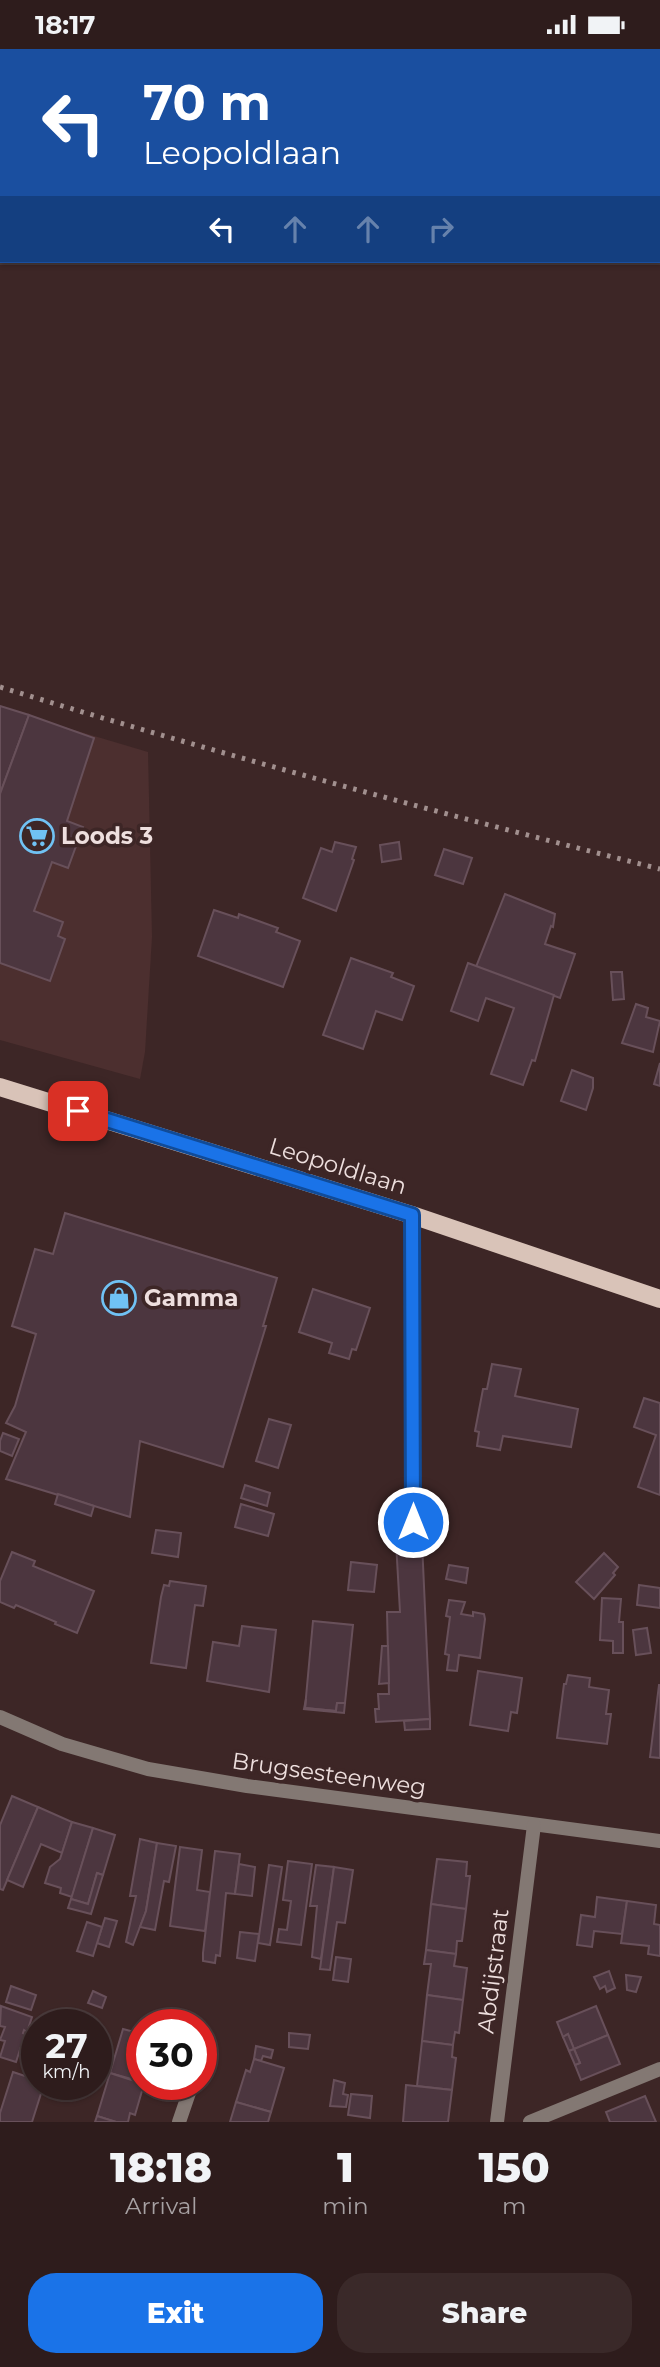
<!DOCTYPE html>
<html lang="en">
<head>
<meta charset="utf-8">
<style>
  body { margin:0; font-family:Montserrat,sans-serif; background:#3a2929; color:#f1f3f6; height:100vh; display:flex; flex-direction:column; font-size:26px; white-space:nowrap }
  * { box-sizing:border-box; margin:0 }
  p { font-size:23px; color:#a7a1a3 }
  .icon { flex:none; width:38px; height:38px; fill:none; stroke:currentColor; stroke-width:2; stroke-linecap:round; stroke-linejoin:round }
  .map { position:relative; height:2073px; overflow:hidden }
  .sheet { display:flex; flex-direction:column; background:#2e1c1c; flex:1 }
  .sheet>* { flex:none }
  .hud { position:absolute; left:0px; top:0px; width:662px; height:214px; box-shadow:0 2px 5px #0004,0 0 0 2px #493a3b; background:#1a4fa0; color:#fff; overflow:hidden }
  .speed { position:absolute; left:21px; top:1960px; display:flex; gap:14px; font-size:35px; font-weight:700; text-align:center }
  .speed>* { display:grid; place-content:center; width:91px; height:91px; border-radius:50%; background:#2e1c1c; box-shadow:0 2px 5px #0004,0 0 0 2px #493a3b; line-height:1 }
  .speed small { font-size:18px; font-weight:400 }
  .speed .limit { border:10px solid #d22; background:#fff; color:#111 }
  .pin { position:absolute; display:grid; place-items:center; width:60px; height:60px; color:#fff; margin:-30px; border-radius:14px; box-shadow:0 4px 10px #0006 }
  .me { position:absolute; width:77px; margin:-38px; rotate:0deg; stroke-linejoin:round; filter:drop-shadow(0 0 5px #0008) }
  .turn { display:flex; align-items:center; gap:24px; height:147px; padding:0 28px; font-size:32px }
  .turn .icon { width:91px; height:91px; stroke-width:2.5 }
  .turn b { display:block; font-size:49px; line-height:60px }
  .lanes { display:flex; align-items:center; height:66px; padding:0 28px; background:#0003; justify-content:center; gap:35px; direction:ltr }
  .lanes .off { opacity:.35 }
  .eta { display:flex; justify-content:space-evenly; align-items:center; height:119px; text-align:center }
  .eta b { font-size:42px; font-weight:800; line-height:49px }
  .action { display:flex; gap:14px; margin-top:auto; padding:14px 28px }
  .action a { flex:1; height:80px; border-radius:28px; background:#1a73e8; color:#fff; font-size:28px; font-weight:800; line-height:80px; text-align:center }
  .action a+a { background:#3a2929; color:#f1f3f6 }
  .status { display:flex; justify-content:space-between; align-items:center; height:49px; padding:0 35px; background:#2e1c1c; direction:ltr }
  .status svg { height:19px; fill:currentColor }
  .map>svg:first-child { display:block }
  .built { fill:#4c2f2f }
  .building { fill:#4c363f; stroke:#68505a; stroke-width:2 }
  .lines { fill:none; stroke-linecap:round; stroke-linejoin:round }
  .lane { stroke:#837873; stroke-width:14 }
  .street { stroke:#837873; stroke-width:14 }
  .primary { stroke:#d9c3b8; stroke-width:18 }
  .rail { stroke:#a2908f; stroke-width:5; stroke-dasharray:3.5 7; stroke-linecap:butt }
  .route-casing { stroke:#114b97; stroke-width:18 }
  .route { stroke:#1a73e8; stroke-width:12 }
  .labels { text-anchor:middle; stroke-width:7; stroke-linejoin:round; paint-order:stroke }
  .poi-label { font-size:23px; font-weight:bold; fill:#eedfde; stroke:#3d2626; text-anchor:start }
  .street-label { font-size:23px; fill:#eedfde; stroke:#3d2626 }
</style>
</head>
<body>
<div class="status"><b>18:17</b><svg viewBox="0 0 49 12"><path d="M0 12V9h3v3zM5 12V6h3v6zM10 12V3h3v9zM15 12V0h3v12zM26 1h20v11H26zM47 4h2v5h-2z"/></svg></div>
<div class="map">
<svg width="660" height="2073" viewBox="0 0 660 2073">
  <rect width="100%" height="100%" fill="#3d2626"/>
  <path class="built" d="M0 659 148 703 152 888 145 1003 140 1030 0 991Z"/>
  <g class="building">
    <path d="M0 657 29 666 0 745Z"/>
    <path d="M29 666 94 689 67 772 83 778 68 819 52 813 34 862 63 873 58 887 65 890 50 932 0 914V745Z"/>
    <path d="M335 793 356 798 352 810 354 811 336 862 303 849 321 799 332 803Z"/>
    <path d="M399 793 401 810 382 813 380 796Z"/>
    <path d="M444 800 472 809 463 835 435 826Z"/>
    <path d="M505 845 555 865 553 878 551 877 545 895 575 905 560 949 476 918Z"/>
    <path d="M214 861 238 869 239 865 278 879 276 883 300 892 283 938 198 907Z"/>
    <path d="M351 909 393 924 391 928 414 937 402 971 376 962 363 1000 323 986Z"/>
    <path d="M468 914 554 946 535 1012 532 1011 523 1036 491 1025 514 959 486 949 478 972 451 962Z"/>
    <path d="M611 923H622L624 950 613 951Z"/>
    <path d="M636 955 648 959 646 968 660 972 653 1003 622 994Z"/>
    <path d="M660 1014V1037L654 1035Z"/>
    <path d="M572 1021 593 1029V1039L586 1061 561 1052Z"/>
    <path d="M65 1164 277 1229 263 1277H266L223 1418 140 1392 130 1468 6 1430 26 1383 6 1374 15 1357 36 1285 12 1277 35 1200 53 1205Z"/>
    <path d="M313 1240 370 1259 356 1301 352 1300 349 1310 329 1304 332 1294 299 1283Z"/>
    <path d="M492 1315 521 1320 515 1347 578 1360 571 1398 503 1387 500 1401 477 1397 479 1383 475 1382 483 1340H487Z"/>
    <path d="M644 1349 660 1354V1446L638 1438 656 1386 634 1378Z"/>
    <path d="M269 1370 291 1376 278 1419 256 1412Z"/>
    <path d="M3 1384 19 1390 12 1407 0 1402V1392Z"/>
    <path d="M245 1436 270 1444 267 1457 241 1449Z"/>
    <path d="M58 1445 94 1457 91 1467 55 1455Z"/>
    <path d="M241 1455 274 1465 268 1487 235 1478Z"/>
    <path d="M156 1481 181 1484 178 1508 152 1504Z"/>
    <path d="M396 1493H422L430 1670 376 1673 375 1660H379L378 1645H389L387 1563H400Z"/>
    <path d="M12 1503 35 1512 33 1517 94 1542 77 1584 55 1575 56 1573 16 1556 14 1559 0 1553V1532Z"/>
    <path d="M604 1504 618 1518 613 1524 615 1526 594 1550 576 1533Z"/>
    <path d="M351 1513 377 1516 374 1543 348 1541Z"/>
    <path d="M449 1516 468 1519 466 1534 446 1530Z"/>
    <path d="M170 1532 206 1537 203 1557 195 1556 186 1619 151 1614 161 1548 164 1536 169 1537Z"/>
    <path d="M639 1536 660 1539V1559L637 1556Z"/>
    <path d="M602 1549 621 1550 619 1573H623V1604H613V1592L600 1591Z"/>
    <path d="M449 1551 465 1553 461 1565 473 1567V1563L484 1565 485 1570 480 1609 459 1606 457 1622 447 1621 449 1606 445 1605 450 1568 446 1567Z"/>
    <path d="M313 1572 353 1576 345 1654H337L336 1662 305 1659Z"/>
    <path d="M242 1577 276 1581 269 1643 207 1632 213 1593 239 1597Z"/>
    <path d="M647 1579 651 1604 636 1606 633 1581Z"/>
    <path d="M382 1597H388L389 1634 379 1635Z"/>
    <path d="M478 1622 522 1629 517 1664 511 1663 508 1682 470 1676Z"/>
    <path d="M568 1626 590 1629 589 1638 609 1641 606 1665H611L607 1695 557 1689 564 1635H566Z"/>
    <path d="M659 1636H660V1709L650 1708Z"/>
    <path d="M306 1650 305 1659 336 1662 337 1654H345L344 1664 304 1660Z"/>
    <path d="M430 1670V1680L405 1681 404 1672Z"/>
    <path d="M12 1747 38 1758 3 1841 0 1840V1776Z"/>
    <path d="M38 1758 72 1773 62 1804 41 1795 23 1838 7 1831Z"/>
    <path d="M72 1773 93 1779 72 1848 60 1844 61 1839 45 1834 50 1818 60 1810Z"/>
    <path d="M93 1779 115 1786 103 1826 97 1824 88 1855 71 1850Z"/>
    <path d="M140 1790 157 1794 146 1862 133 1896 126 1893 136 1847H130Z"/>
    <path d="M157 1794 176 1797 169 1833 164 1832 155 1881 140 1878 146 1862Z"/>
    <path d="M180 1798 202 1801 197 1841 210 1843 205 1882 170 1877Z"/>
    <path d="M215 1802 240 1805 235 1845 226 1844 220 1907 216 1906 215 1914 203 1912V1904Z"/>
    <path d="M437 1810 467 1813 466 1827H470L466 1860 431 1855Z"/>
    <path d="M288 1812 312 1815 301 1896 277 1893 279 1880 287 1881 291 1852 283 1851Z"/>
    <path d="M239 1815 255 1818 252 1847 235 1845Z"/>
    <path d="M269 1816 282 1818 270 1896 258 1894Z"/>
    <path d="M316 1816 334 1818 321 1910 312 1908 317 1857H310Z"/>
    <path d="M334 1818 353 1821 345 1874 337 1873 330 1921 320 1920Z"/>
    <path d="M97 1824 103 1826 91 1865 68 1859 71 1850 88 1855Z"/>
    <path d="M597 1848 627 1852 622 1885 594 1882 592 1898 577 1896 581 1866 595 1868Z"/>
    <path d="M627 1852 656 1856 654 1875 660 1876V1907L648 1905 649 1897 621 1894Z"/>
    <path d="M431 1855 466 1860 462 1892H457L456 1905 426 1901Z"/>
    <path d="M105 1869 117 1872 109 1898 97 1894Z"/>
    <path d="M87 1873 102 1878 93 1907 77 1902Z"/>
    <path d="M240 1883 259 1885 255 1912 237 1909Z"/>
    <path d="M426 1901 456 1905 454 1917 467 1919 463 1951 427 1946 431 1915H424Z"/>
    <path d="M336 1908 351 1910 348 1933 333 1931Z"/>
    <path d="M609 1922 615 1939 607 1943 605 1937 600 1940 594 1928Z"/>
    <path d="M626 1926 641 1928 636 1943 627 1941Z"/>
    <path d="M11 1937 36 1946 31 1961 6 1953Z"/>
    <path d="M93 1942 106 1948 102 1959 88 1954Z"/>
    <path d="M427 1946 463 1951 459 1984 455 1983 453 1996 422 1992Z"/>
    <path d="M1 1957 32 1968 27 1983 24 1981 23 1984 25 1985 16 2013 0 2008 5 1992 0 1991 5 1978 0 1977Z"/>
    <path d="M596 1957 608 1986 574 2000 568 1985 563 1988 557 1973Z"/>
    <path d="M123 1980 142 1985V2033L110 2024Z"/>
    <path d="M289 1984 310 1986 308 2000 289 1998Z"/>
    <path d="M568 1985 574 2000 569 2002 563 1988Z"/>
    <path d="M608 1986 620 2015 581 2031 575 2016 580 2014 574 2000Z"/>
    <path d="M422 1992 453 1996 452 2008 456 2009 452 2041 417 2037Z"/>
    <path d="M256 1997 273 2001 271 2009 263 2007 261 2012 254 2010Z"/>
    <path d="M574 2000 580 2014 575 2016 569 2002Z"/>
    <path d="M254 2010 284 2019 271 2063 236 2053 246 2021 250 2023Z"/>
    <path d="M13 2023 37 2031V2035H44L32 2073H0V2064Z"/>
    <path d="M110 2024 144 2035 135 2066 130 2064 128 2073H116L97 2067Z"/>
    <path d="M334 2031 345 2034 343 2045 348 2046 346 2058 330 2057Z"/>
    <path d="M406 2036 452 2041 448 2073H403Z"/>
    <path d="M351 2045 372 2047 370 2069 348 2066Z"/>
    <path d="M645 2047 656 2073H610L606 2063Z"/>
    <path d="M236 2053 271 2063 268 2073H230Z"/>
    <path d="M97 2067 116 2073H95Z"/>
  </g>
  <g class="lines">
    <path class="lane" d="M530 2073 660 2020"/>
    <g class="street">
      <path d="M412 1166 413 1473"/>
      <path d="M0 1668 62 1695 148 1720 247 1737 660 1792"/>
      <path d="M179 2073 192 2035"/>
      <path d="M497 2073 534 1776"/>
    </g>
    <path class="primary" d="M0 1038 412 1166 660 1250"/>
    <path class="rail" d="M0 638C218 705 439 764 660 820"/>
  </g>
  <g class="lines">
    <g class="route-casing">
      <path id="route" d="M78 1062 412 1166 413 1473"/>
    </g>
    <use href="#route" class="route"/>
  </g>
  <defs>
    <g id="supermarket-ring" transform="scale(1.75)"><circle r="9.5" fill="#3d2626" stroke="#70c2f4" stroke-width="1.5"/><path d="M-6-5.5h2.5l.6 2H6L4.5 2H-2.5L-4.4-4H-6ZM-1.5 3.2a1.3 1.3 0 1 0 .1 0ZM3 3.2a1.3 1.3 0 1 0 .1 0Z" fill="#70c2f4"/></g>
    <g id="shop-ring" transform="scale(1.75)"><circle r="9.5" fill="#3d2626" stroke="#70c2f4" stroke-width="1.5"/><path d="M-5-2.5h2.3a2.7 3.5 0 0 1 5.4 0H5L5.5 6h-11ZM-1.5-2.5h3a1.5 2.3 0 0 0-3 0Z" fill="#70c2f4"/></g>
  </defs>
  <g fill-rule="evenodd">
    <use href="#supermarket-ring" x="37" y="787"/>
    <use href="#shop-ring" x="119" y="1249"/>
  </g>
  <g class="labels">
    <g class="poi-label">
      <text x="61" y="795">Loods 3</text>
      <text x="144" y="1257">Gamma</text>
    </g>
    <g class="street-label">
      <text transform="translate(338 1117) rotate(17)" y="8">Leopoldlaan</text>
      <text transform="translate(329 1725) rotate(8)" y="8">Brugsesteenweg</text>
      <text transform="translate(493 1922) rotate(-83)" y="8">Abdijstraat</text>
    </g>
  </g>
</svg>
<div class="speed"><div>27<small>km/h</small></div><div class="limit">30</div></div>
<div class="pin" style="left:78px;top:1062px;background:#d93025"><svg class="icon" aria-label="arrive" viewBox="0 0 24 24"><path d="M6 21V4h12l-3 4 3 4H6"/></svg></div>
<svg class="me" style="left:413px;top:1473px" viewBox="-20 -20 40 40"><circle r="17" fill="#1a73e8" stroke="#fff" stroke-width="3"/><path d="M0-11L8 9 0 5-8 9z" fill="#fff"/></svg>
<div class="hud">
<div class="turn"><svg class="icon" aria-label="left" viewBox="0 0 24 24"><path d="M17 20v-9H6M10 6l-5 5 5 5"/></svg><div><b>70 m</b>Leopoldlaan</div></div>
<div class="lanes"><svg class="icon" aria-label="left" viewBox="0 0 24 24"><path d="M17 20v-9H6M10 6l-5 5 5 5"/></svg><svg class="icon off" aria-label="ahead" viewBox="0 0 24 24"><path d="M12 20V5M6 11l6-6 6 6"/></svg><svg class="icon off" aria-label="ahead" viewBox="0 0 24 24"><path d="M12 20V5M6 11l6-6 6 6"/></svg><svg class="icon off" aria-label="right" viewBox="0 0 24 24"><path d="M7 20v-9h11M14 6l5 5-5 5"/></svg></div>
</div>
</div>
<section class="sheet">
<div class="eta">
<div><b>18:18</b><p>Arrival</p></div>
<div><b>1</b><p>min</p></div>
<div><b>150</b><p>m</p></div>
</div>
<div class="action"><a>Exit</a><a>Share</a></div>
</section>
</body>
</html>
